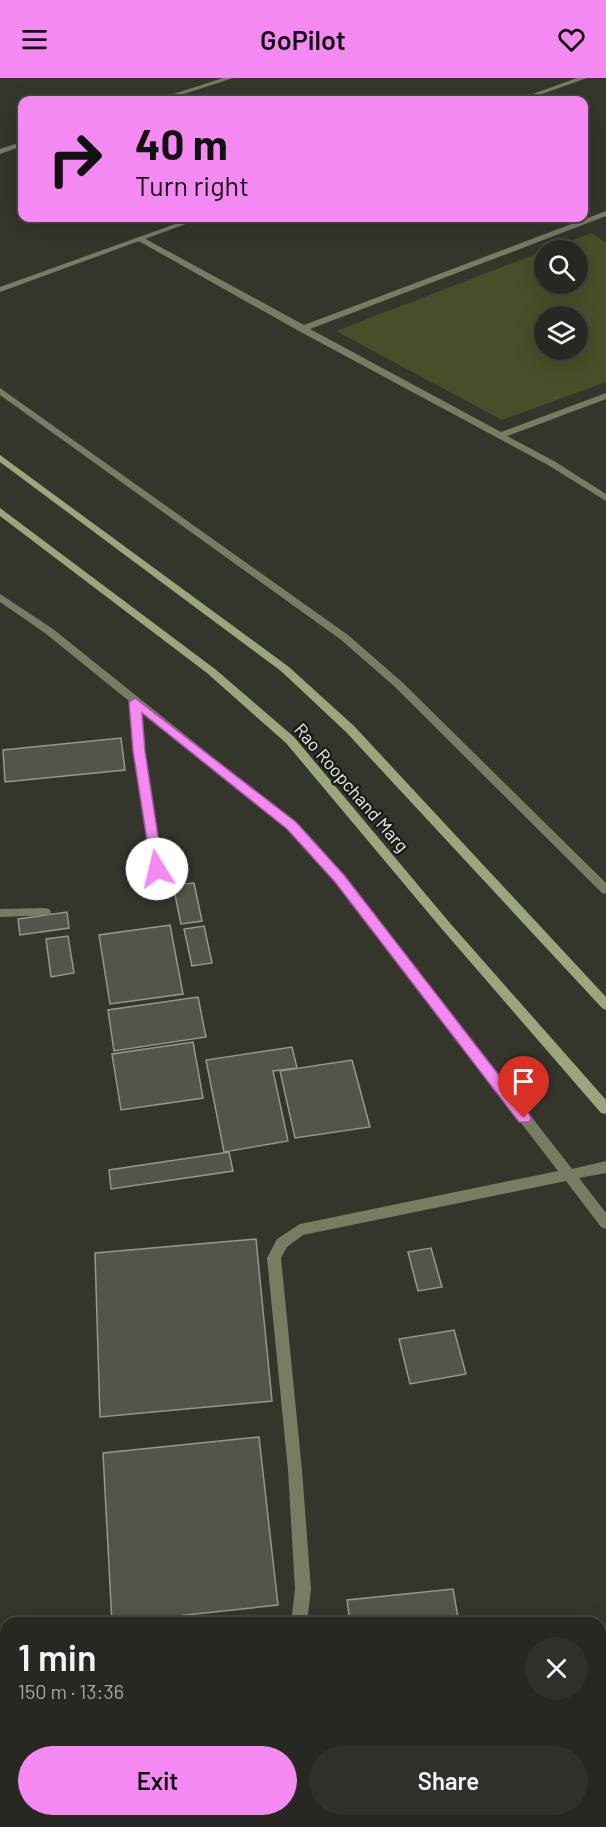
<!DOCTYPE html>
<html lang="en">
<head>
<meta charset="utf-8">
<style>
  body { margin:0; font-family:Barlow,sans-serif; background:#2f302a; color:#f1f3f6; height:100vh; display:flex; flex-direction:column; font-size:22px; white-space:nowrap }
  * { box-sizing:border-box; margin:0 }
  p { font-size:20px; color:#a4a6a5 }
  .icon { flex:none; width:33px; height:33px; fill:none; stroke:currentColor; stroke-width:2; stroke-linecap:round; stroke-linejoin:round }
  .map { position:relative; flex:1; overflow:hidden }
  .details { position:absolute; left:0px; top:1539px; width:606px; height:210px; display:flex; flex-direction:column; background:#272821; border-radius:18px 18px 0 0; box-shadow:0 6px 24px #0002,0 0 0 2px #43443f }
  .details>* { flex:none }
  .hud { position:absolute; left:18px; top:18px; width:570px; height:126px; border-radius:12px; box-shadow:0 6px 24px #0002,0 0 0 2px #43443f; background:#f489f1; color:#111; overflow:hidden }
  .controls { position:absolute; left:534px; top:162px; display:grid; gap:12px }
  .controls a { display:grid; place-items:center; width:54px; height:54px; border-radius:50%; background:#272821; box-shadow:0 6px 24px #0002,0 0 0 2px #43443f; font-size:30px }
  .pin { position:absolute; display:grid; place-items:center; width:51px; height:51px; color:#fff; margin:-62px -26px; border-radius:50% 50% 50% 0; rotate:-45deg; box-shadow:0 0 6px #0007 }
  .pin .icon { rotate:45deg }
  .me { position:absolute; width:66px; margin:-33px; rotate:351deg; stroke-linejoin:round; filter:drop-shadow(0 0 4px #0008) }
  .turn { display:flex; align-items:center; gap:21px; height:126px; padding:0 18px; font-size:27px }
  .turn .icon { width:78px; height:78px; stroke-width:2.5 }
  .turn b { display:block; font-size:42px; line-height:51px }
  .round { display:grid; place-items:center; flex:none; width:63px; height:63px; border-radius:32px; background:#2f302a }
  .head { display:flex; align-items:center; justify-content:space-between; height:102px; padding:0 18px }
  h1 { font-size:36px; font-weight:600; line-height:45px }
  .cta { display:flex; gap:12px; margin-top:auto; padding:12px 18px }
  .cta a { flex:1; height:69px; border-radius:36px; background:#f489f1; color:#111; font-size:24px; font-weight:600; line-height:69px; text-align:center }
  .cta a+a { background:#2f302a; color:#f1f3f6 }
  header { display:flex; justify-content:space-between; align-items:center; height:78px; padding:0 18px; background:#f489f1; color:#111; font-size:27px; font-weight:600 }
  .map>svg:first-child { display:block }
  .green { fill:#474e28; fill-rule:evenodd }
  .building { fill:#52554a; stroke:#95988c; stroke-width:1.5 }
  .lines { fill:none; stroke-linecap:round; stroke-linejoin:round }
  .service { fill:#777d63; fill-rule:evenodd }
  .minor { fill:#777d63; fill-rule:evenodd }
  .tertiary { fill:#777d63; fill-rule:evenodd }
  .secondary { fill:#9ca67d; fill-rule:evenodd }
  .route { fill:#f489f1; stroke:#9f599d; stroke-width:1.5 }
  .labels { text-anchor:middle; stroke-width:5; stroke-linejoin:round; paint-order:stroke }
  .street-label { font-size:18px; fill:#eceee7; stroke:#1c1d18 }
</style>
</head>
<body>
<header><svg class="icon" aria-label="menu" viewBox="0 0 24 24"><path d="M4 6h16M4 12h16M4 18h16"/></svg>GoPilot<svg class="icon" aria-label="heart" viewBox="0 0 24 24"><path d="M12 20l-8-8c-3-5 5-10 8-4 3-6 11-1 8 4z"/></svg></header>
<div class="map">
<svg width="606" height="1749" viewBox="0 0 606 1749">
  <rect width="100%" height="100%" fill="#34362c"/>
  <path class="green" d="M592 155 606 165V304L502 342 336 253 544 173V206H578V172H547ZM544 238H578V272H544Z"/>
  <g class="building">
    <path d="M121 660 125 692 5 704 3 672Z"/>
    <path d="M194 805 202 843 181 846 173 807Z"/>
    <path d="M67 834 69 850 20 857 18 841Z"/>
    <path d="M170 847 183 916 110 926 99 857Z"/>
    <path d="M204 848 212 885 192 888 184 851Z"/>
    <path d="M68 858 74 895 51 899 46 861Z"/>
    <path d="M198 919 206 959 114 973 108 932Z"/>
    <path d="M193 964 203 1020 121 1032 112 976Z"/>
    <path d="M292 969 297 990 273 993 288 1063 224 1074 206 982Z"/>
    <path d="M352 982 370 1049 295 1060 280 993Z"/>
    <path d="M229 1074 233 1093 111 1111 109 1092Z"/>
    <path d="M256 1161 272 1323 100 1339 95 1175Z"/>
    <path d="M431 1170 442 1209 418 1213 408 1174Z"/>
    <path d="M454 1252 466 1296 410 1306 399 1261Z"/>
    <path d="M259 1359 278 1527 112 1545 103 1375Z"/>
    <path d="M453 1511 459 1545H350L347 1522Z"/>
    <path d="M0 1648 6 1654V1729L2 1734Z"/>
    <path d="M274 1743H328L329 1749H275Z"/>
  </g>
  <g class="lines">
    <path class="service" d="M135 621 140 624 144 673 163 791 157 795 151 791 134 673 130 624Z"/>
    <g class="minor">
      <path d="M223 0H233L165 22H155Z"/>
      <path d="M22 64V68L0 76V71Z"/>
      <path d="M606 133V138L310 251 501 354 606 315V321L507 358 554 383 606 416V423L548 387 299 253 135 161 142 159 304 247Z"/>
      <path d="M0 310 348 557 402 604 606 805V816L602 815 394 608 340 561 0 317Z"/>
      <path d="M0 516 53 551 295 745 343 797 572 1091 606 1083V1095L579 1100 606 1135V1151L601 1149 566 1103 303 1157 287 1169 281 1180 302 1392 311 1511 307 1545H291L295 1511 288 1392 267 1180 277 1161 300 1146 558 1093 335 803 287 751 45 555 0 524Z"/>
      <path d="M45 830 49 831 51 834 49 837 0 839V831Z"/>
      <path d="M0 1569 6 1572V1591L0 1588Z"/>
      <path d="M139 1743H158L161 1749H142Z"/>
      <path d="M186 1743H204L201 1749H183Z"/>
    </g>
    <g class="tertiary">
      <path d="M577 0H587L525 22H516Z"/>
      <path d="M192 140H202L0 214V209Z"/>
    </g>
    <g class="secondary">
      <path d="M0 377 289 589 354 648 606 919V932L602 930 346 654 281 593 0 384Z"/>
      <path d="M0 430 215 591 294 659 449 844 606 1022V1036L601 1035 441 850 286 665 207 595 0 438Z"/>
    </g>
  </g>
  <path class="route" d="M135 620 296 744 344 797 529 1036 531 1040 529 1044H519L335 804 287 751 142 635 145 673 163 791 161 794H152L133 673 129 624Z"/>
  <g class="labels">
    <g class="street-label">
      <text transform="translate(351 710) rotate(49)" y="6">Rao Roopchand Marg</text>
    </g>
  </g>
</svg>
<div class="controls">
<a><svg class="icon" aria-label="search" viewBox="0 0 24 24"><circle cx="10" cy="10" r="6"/><path d="M15 15l6 6"/></svg></a>
<a><svg class="icon" aria-label="layers" viewBox="0 0 24 24"><path d="M12 4l9 5-9 5-9-5zM3 14l9 5 9-5"/></svg></a>
</div>
<div class="pin" style="left:524px;top:1040px;background:#d93025"><svg class="icon" aria-label="arrive" viewBox="0 0 24 24"><path d="M6 21V4h12l-3 4 3 4H6"/></svg></div>
<svg class="me" style="left:157px;top:791px" viewBox="-20 -20 40 40"><circle r="19" fill="#fff"/><path d="M0-13L10 11 0 6-10 11z" fill="#f489f1"/></svg>
<div class="hud">
<div class="turn"><svg class="icon" aria-label="right" viewBox="0 0 24 24"><path d="M7 20v-9h11M14 6l5 5-5 5"/></svg><div><b>40 m</b>Turn right</div></div>
</div>
<section class="details">
<div class="head"><div><h1>1 min</h1><p>150 m · 13:36</p></div><a class="round"><svg class="icon" aria-label="close" viewBox="0 0 24 24"><path d="M6 6l12 12M18 6L6 18"/></svg></a></div>
<div class="cta"><a>Exit</a><a>Share</a></div>
</section>
</div>
</body>
</html>
